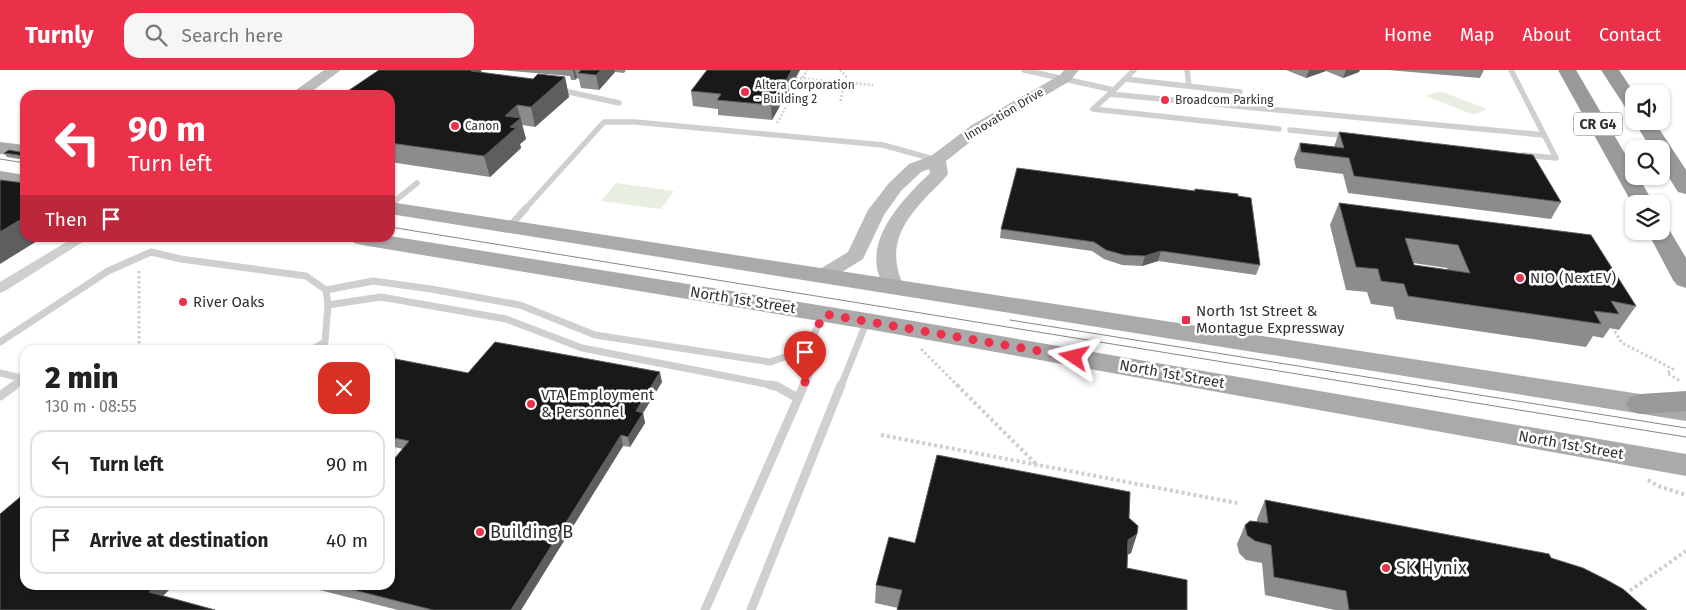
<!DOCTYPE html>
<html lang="en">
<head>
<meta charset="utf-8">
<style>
  body { margin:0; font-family:"Fira Sans",sans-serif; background:#f6f6f6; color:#222; height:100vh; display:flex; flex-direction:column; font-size:19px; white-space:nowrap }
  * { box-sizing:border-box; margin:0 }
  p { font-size:16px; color:#767676 }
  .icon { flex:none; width:28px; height:28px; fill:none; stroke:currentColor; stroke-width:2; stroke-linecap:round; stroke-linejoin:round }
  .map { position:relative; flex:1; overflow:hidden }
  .panel { position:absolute; left:20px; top:275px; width:375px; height:245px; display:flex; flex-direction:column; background:#fff; border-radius:15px; box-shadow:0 1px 4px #0004 }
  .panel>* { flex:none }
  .hud { position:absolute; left:20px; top:20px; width:375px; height:152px; border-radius:15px; box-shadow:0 1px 4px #0004; background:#eb314a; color:#fff; overflow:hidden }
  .controls { position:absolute; left:1625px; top:15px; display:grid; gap:10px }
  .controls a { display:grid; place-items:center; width:45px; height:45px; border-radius:10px; background:#fff; box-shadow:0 1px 4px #0004; font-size:25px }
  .pin { position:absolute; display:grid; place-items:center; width:42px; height:42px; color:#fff; margin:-51px -21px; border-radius:50% 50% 50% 0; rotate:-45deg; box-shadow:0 0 5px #0007 }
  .pin .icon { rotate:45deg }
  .me { position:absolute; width:55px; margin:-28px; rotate:280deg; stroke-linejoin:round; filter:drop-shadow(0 0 4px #0008) }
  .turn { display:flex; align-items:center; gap:18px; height:105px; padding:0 25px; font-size:22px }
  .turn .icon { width:65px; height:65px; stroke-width:2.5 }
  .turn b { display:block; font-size:35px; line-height:42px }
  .then { display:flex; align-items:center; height:48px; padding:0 25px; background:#0003; gap:10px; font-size:19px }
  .round { display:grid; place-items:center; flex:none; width:52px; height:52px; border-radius:15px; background:#f6f6f6 }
  .head { display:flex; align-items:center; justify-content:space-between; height:85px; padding:0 25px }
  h1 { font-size:30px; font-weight:800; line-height:38px }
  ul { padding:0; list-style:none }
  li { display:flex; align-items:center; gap:15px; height:68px; margin:0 10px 8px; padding:0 15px; border:2px solid #e0e0e0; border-radius:15px }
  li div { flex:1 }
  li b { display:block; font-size:19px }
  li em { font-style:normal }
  header { display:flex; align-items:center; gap:30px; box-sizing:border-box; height:70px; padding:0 25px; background:#eb314a; color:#fff }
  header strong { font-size:24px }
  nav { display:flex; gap:28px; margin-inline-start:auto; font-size:18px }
  .search { width:350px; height:45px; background:#f6f6f6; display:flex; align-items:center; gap:12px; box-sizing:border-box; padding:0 18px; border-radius:15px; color:#767676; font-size:19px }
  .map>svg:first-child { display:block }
  .green { fill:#e8eee0 }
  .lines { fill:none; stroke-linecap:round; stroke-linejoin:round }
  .path-far2 { stroke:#cfcfcf; stroke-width:2.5; stroke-dasharray:2 2; stroke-linecap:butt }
  .path-far1 { stroke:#cfcfcf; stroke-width:3; stroke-dasharray:2.5 2.5; stroke-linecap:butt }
  .path { stroke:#cfcfcf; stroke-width:4; stroke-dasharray:3 3; stroke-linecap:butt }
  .lane-far2 { stroke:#cfcfcf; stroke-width:5.5 }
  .lane-far1 { stroke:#cfcfcf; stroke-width:7 }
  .lane { stroke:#cfcfcf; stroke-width:9 }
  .street { fill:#cfcfcf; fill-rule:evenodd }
  .secondary { fill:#bcbcbc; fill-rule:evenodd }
  .primary { fill:#aaa; fill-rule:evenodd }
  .highway { fill:#999; fill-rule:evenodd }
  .tram { stroke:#878787; stroke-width:1 }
  .wall { fill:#8c8c8c; fill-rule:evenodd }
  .shaded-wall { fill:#5e5e5e }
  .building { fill:#191919; stroke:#5e5e5e; fill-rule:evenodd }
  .route { stroke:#eb314a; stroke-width:9; stroke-dasharray:0 16.2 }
  .poi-dot { fill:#eb314a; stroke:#fff; stroke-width:2 }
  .labels { text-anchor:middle; stroke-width:5; stroke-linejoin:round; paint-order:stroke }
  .far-poi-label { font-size:12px; fill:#323232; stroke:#fff; text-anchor:start }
  .far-street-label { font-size:12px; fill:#323232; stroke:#fff }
  .shield { fill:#fff; stroke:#707070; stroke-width:1 }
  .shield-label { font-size:14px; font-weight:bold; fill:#323232 }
  .poi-label { font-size:15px; fill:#323232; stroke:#fff; text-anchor:start }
  .street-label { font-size:15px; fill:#323232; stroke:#fff }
  .near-poi-label { font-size:18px; fill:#323232; stroke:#fff; text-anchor:start }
</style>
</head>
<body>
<header>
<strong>Turnly</strong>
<div class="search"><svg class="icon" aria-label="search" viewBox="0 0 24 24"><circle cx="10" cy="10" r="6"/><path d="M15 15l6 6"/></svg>Search here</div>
<nav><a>Home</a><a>Map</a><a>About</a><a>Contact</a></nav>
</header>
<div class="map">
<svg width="1686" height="540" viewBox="0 0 1686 540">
  <rect width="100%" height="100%" fill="#fff"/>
  <g class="green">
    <path d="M1440 21 1487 39 1474 45 1426 26Z"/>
    <path d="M616 113 674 121 661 139 601 131Z"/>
  </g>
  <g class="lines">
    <g class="path-far2">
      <path d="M840 0 846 6 840 33"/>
      <path d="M796 8 873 15"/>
      <path d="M777 53 807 0"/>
    </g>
    <g class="path-far1">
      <path d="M139 201V280"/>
      <path d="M1612 257 1622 273 1673 299 1667 303 1680 311"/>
      <path d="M921 279 958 316"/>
    </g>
    <g class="path">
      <path d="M957 315 1038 396"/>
      <path d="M881 365 1237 433"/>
      <path d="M1648 410 1658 416 1686 425"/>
      <path d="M1625 524 1686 481"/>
    </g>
    <g class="lane-far2">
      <path d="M1024 0 1114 20 1134 0"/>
      <path d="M1187 0 1189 16"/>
      <path d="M1511 0 1556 88 1523 85"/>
      <path d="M1125 9 1240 22"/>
      <path d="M560 20 619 33"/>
      <path d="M1113 21 1093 39 1279 59"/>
      <path d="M1109 24 1544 65"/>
      <path d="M1290 60 1348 66"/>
      <path d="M390 135 417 113"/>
      <path d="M525 139 604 52H635L883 75 937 90"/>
    </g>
    <g class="lane-far1">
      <path d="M510 156 526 138"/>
      <path d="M328 235 381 227 506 249 582 278 776 316"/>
      <path d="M0 272 108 201 151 182 181 189 306 206 326 220 373 211 431 219 520 235 595 265 770 292 806 280"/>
      <path d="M311 280 325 272 328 235 326 220"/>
      <path d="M0 303 25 309"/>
      <path d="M13 316 22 309"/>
      <path d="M804 316 813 295 806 280 824 244"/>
      <path d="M841 316 867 251"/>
    </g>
    <g class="lane">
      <path d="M770 315 776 316 798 328"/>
      <path d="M0 326 15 315"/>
      <path d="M705 540 804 315"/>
      <path d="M751 540 841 315"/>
    </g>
    <path class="street" d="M73 168H89L5 221 0 223V212Z"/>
    <g class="secondary">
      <path d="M324 0H341L307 25H289Z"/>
      <path d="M1064 0H1079L1070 11 984 61 946 91 948 104C943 111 936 117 929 124 901 154 886 177 904 217L901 221 894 223 887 221C856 177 899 133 930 103L929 99 921 102 901 121 884 145 863 189 829 210 822 212 815 210 812 206 815 202 848 182 868 140 889 113 909 94 931 86 972 55 1060 5Z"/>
    </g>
    <g class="primary">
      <path d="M0 72 25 75V87L0 84Z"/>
      <path d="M0 101 25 105V117L0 113Z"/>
      <path d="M390 132 1686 331V351L390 144Z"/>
      <path d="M390 166 867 243 1686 384V406L867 259 362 175 354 173 351 168Z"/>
    </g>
    <g class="highway">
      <path d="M1558 0H1576L1634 99V106H1638L1654 134H1634V137Z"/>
      <path d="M1601 0H1619L1635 24 1634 42 1627 40Z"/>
      <path d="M1634 51H1654L1686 100V124L1678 122 1661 95V79H1651Z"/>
      <path d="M1661 154 1667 156 1686 188V218L1677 215 1673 210 1647 161H1661Z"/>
      <path d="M1686 321V341L1641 344 1630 341 1626 334 1630 327 1641 324Z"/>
    </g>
    <g class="tram">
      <path d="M0 89 25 93"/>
      <path d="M390 157 1686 367"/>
      <path d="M1010 250 1686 358"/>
    </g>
  </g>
  <g class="wall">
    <path d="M499 0H626L624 3 615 2 599 20 581 18 579 9 577 8 575 10H571L570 6Z"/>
    <path d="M800 0 772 50 718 45V39L693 36 691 21Z"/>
    <path d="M1286 0H1360L1359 2 1343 8 1326 1 1306 8Z"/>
    <path d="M1388 0H1484L1480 8Z"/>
    <path d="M482 3 533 9 565 7 569 27 535 57 522 55 526 69 520 74 521 78 490 107 390 92V25Z"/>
    <path d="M1339 62 1561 132 1551 149 1348 123 1343 104 1296 98 1294 89 1300 73 1334 77Z"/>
    <path d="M4 83H25V90L7 87Z"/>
    <path d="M1195 119 1260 195 1256 205 1158 191 1142 196 1122 195 1104 189 1092 181 1000 168 1001 159 1194 121Z"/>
    <path d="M1339 133 1636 236 1619 260 1610 258 1603 268 1593 266 1586 277 1396 249 1393 237 1371 234 1367 222 1346 220 1330 155ZM1413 193 1447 198 1448 200 1414 195Z"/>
    <path d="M390 288 468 303 662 312 643 343 645 353 630 377 623 376 521 540H398L300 515H390L403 379 390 376Z"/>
    <path d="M1265 430 1551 488 1647 540H1335L1265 525 1262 493 1246 490 1239 483 1237 474 1245 455 1257 451V449Z"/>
    <path d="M1129 448 1137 464 1131 483 1127 485 898 538 875 533 876 515 915 473Z"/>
  </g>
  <g class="shaded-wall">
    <path d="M472 0H481L485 14 471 1Z"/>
    <path d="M573 0H575L577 8 575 10Z"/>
    <path d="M601 0H614L615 2 599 20 596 5Z"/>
    <path d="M792 0H800L772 50 771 35Z"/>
    <path d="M1309 0H1326V1L1306 8Z"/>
    <path d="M1346 0H1360L1359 2 1343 8Z"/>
    <path d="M565 7 569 27 535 57 531 37Z"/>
    <path d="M517 35 526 69 520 74 521 78 490 107 484 86 505 46Z"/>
    <path d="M25 147V168H42L0 194V162Z"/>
    <path d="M1161 181 1158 191 1142 196 1145 186Z"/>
    <path d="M660 302 662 312 643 343 645 353 630 377 628 367 636 341Z"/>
    <path d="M621 365 623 376 521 540H511Z"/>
    <path d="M1137 464 1131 483 1122 488 1128 470Z"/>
    <path d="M156 515H174L157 532 149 522Z"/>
  </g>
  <g class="building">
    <path d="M379 0H472L471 1 533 9 538 4 565 7 531 37 517 35 505 46 521 48 510 57 516 58 484 86 390 73V25H342Z"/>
    <path d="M581 0H601L596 5 578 3Z"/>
    <path d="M707 0H792L771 35 717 30 721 24 691 21Z"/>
    <path d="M1339 62 1533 85 1561 132 1354 106 1349 88 1301 82 1300 73 1344 78Z"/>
    <path d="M9 80 25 83V86L4 83Z"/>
    <path d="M1017 98 1195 121V119L1238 124V126L1251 128 1260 195 1161 181 1145 186 1124 185 1106 180 1094 172 1001 159Z"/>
    <path d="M0 110 25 113V121L22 123 25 124V147L0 162Z"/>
    <path d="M1339 133 1591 165 1636 236 1611 231 1619 244 1594 241 1601 254 1408 226 1404 214 1381 211 1378 199 1356 197ZM1405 168 1458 175 1470 203 1414 195Z"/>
    <path d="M495 272 660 302 636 341 643 343 628 367 621 365 511 540H433L334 515H390V394L409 371 390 367V288L468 303Z"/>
    <path d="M937 385 1130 422 1129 448 1138 456 1137 464 1128 470 1127 498 1187 510V540H897L902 520 876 515 889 467 915 473Z"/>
    <path d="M25 423V515H156L149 522 215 540H0V444Z"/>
    <path d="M1265 430 1549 484 1551 488 1583 498 1605 509 1623 519 1647 540H1349L1346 521 1274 507 1271 475 1255 471 1247 465 1245 455 1250 451 1268 453Z"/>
  </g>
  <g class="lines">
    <path class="route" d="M805 312 813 295 806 280 824 244 1074 287"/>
  </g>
  <g class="poi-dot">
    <circle cx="745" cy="22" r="5"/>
    <circle cx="1165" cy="30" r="5"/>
    <circle cx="455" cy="56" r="5"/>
    <circle cx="1520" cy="208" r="5"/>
    <circle cx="183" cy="232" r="5"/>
    <rect x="1181" y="245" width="10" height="10" rx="2.5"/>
    <circle cx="531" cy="334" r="5"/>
    <circle cx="480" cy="462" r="5"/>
    <circle cx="1386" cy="498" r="5"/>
  </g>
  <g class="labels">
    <g class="far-poi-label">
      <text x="755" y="19">Altera Corporation<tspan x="755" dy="14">- Building 2</tspan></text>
      <text x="1175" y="34">Broadcom Parking</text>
      <text x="465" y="60">Canon</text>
    </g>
    <g class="far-street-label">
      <text transform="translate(1004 44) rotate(-31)" y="4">Innovation Drive</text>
    </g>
    <rect class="shield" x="1574" y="42.5" width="48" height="23" rx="4"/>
    <g class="shield-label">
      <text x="1598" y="59">CR G4</text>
    </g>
    <g class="poi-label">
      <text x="1530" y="213">NIO (NextEV)</text>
      <text x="193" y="237">River Oaks</text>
      <text x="1196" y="246">North 1st Street &amp;<tspan x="1196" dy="17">Montague Expressway</tspan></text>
      <text x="541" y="330">VTA Employment<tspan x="541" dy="17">&amp; Personnel</tspan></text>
    </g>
    <g class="street-label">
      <text transform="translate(743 230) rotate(9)" y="5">North 1st Street</text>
      <text transform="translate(1172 304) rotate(10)" y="5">North 1st Street</text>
      <text transform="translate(1571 375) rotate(10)" y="5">North 1st Street</text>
    </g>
    <g class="near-poi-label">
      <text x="490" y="468">Building B</text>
      <text x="1396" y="504">SK Hynix</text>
    </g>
  </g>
</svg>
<div class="controls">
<a><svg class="icon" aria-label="sound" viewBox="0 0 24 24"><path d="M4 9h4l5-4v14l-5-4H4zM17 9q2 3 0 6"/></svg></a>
<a><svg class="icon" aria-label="search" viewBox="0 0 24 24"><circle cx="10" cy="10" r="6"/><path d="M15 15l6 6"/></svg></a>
<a><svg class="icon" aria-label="layers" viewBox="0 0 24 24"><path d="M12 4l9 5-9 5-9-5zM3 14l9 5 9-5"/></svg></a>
</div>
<div class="pin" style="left:805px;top:312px;background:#d93025"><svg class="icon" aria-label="arrive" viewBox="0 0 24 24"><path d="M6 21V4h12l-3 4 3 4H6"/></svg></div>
<svg class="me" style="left:1074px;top:287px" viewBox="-20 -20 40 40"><path d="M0-17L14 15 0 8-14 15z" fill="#eb314a" stroke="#fff" stroke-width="4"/></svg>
<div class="hud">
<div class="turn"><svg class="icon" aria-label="left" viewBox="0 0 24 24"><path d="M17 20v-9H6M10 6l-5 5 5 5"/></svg><div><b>90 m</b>Turn left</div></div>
<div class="then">Then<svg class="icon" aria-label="arrive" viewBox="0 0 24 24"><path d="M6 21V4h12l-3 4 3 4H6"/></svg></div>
</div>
<section class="panel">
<div class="head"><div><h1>2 min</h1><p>130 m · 08:55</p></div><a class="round" style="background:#d93025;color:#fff"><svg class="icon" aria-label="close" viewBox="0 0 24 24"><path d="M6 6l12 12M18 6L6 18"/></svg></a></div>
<ul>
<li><svg class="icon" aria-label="left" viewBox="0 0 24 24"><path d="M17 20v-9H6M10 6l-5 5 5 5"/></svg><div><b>Turn left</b></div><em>90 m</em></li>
<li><svg class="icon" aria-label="arrive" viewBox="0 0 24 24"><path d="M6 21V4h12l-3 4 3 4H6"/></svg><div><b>Arrive at destination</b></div><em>40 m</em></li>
</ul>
</section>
</div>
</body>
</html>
